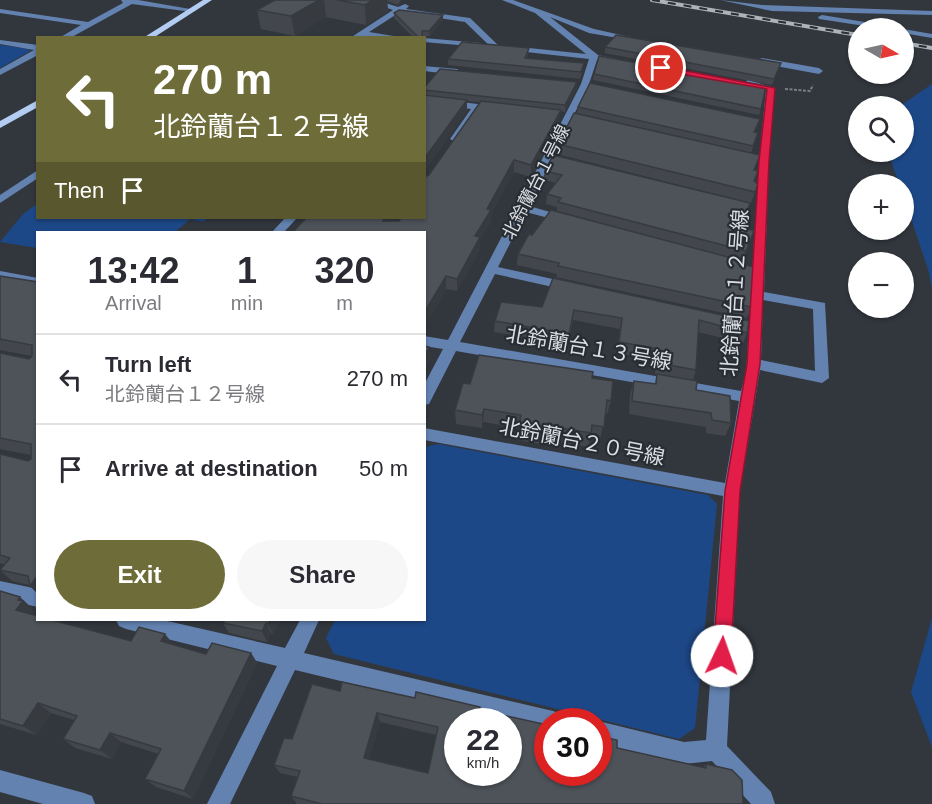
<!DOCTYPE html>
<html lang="en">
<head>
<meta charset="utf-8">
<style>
  body { margin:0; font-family:Helvetica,"Noto Sans JP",sans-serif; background:#f7f7f7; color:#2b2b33; height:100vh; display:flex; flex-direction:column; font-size:22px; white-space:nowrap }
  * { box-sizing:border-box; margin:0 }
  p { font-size:20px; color:#7c7c81 }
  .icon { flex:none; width:33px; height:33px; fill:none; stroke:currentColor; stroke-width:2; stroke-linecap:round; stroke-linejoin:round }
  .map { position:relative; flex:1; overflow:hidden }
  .panel { position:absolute; left:36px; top:231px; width:390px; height:390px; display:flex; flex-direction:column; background:#fff; border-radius:0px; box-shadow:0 2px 4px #0004 }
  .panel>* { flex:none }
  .guide { position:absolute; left:36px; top:36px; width:390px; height:183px; border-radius:0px; box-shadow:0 2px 4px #0004; background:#6e6d39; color:#fff; overflow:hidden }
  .needle { width:39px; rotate:99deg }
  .controls { position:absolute; left:848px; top:18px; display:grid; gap:12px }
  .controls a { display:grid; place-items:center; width:66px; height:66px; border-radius:50%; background:#fff; box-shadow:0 2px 4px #0004; font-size:30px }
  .speed { position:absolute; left:444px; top:708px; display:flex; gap:12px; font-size:30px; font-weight:700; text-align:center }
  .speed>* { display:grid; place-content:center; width:78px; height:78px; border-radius:50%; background:#fff; box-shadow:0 2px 4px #0004; line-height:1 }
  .speed small { font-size:15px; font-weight:400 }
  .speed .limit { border:9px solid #d22; background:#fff; color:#111 }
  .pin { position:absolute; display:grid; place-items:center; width:51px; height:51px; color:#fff; margin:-26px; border:3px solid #fff; border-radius:50%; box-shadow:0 2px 6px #0007 }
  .me { position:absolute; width:66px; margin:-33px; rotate:3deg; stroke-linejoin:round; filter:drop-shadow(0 0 4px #0008) }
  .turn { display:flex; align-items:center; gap:21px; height:126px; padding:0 18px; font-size:27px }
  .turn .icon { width:78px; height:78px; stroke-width:2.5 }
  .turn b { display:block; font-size:42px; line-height:51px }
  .then { display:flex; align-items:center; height:57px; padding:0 18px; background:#0003; gap:12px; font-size:22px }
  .eta { display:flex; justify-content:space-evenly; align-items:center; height:102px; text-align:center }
  .eta b { font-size:36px; font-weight:600; line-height:42px }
  .primary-button { display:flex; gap:12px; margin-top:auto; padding:12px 18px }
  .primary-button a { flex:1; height:69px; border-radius:36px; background:#6e6d39; color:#fff; font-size:24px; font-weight:600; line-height:69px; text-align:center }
  .primary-button a+a { background:#f7f7f7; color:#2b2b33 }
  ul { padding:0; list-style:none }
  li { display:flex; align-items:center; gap:18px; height:90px; padding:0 18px; border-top:2px solid #e1e1e2 }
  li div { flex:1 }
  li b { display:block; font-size:22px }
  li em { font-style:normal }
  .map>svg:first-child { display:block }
  .green { fill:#1d4887 }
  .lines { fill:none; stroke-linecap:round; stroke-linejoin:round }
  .path { stroke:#7a7e84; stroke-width:2; stroke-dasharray:3 1.5; stroke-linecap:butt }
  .minor { fill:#6382b0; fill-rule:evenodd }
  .major { fill:#b3ccf2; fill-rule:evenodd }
  .rail-casing { stroke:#afb2b8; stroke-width:4 }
  .rail { stroke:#282d33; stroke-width:2; stroke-dasharray:8; stroke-linecap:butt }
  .wall { fill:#43474d; fill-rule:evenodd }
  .shaded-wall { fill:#373a3f }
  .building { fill:#4e535a; stroke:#373a3f; stroke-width:1.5; fill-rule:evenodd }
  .route { fill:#e11d48; stroke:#92132f; stroke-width:1.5 }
  .labels { text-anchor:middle; stroke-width:4.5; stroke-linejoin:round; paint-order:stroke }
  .far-street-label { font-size:18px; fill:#dadde2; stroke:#282d33 }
  .street-label { font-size:21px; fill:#dadde2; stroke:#282d33 }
</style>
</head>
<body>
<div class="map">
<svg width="932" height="804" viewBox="0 0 932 804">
  <rect width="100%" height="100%" fill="#32373e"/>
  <g class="green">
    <path d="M0 45 29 49 30 51 0 68Z"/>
    <path d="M932 84V288L928 269 903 195V184H899L888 152H903V106H900Z"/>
    <path d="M37 204 38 218H207L203 222 190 219 175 232H38L37 248 0 242 23 214Z"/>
    <path d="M438 444 708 495 717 504 695 728 679 739 334 654 326 638 335 620H424L425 447Z"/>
    <path d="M932 618V747L911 692Z"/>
  </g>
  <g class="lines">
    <path class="path" d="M785 89 810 91 813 85"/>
    <g class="minor">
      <path d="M121 0H138L196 10 192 12 132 4 70 38H59L81 25 0 13V9L88 22 123 3Z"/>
      <path d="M365 0H376L398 7 405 4 409 6 406 9 470 18 499 46 492 48 465 22 400 12 369 32 406 38H350L393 10Z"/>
      <path d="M502 0H513L594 29 639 39 635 41 589 33 550 17 598 55 622 60 618 63 597 60 589 84 529 206 571 218 573 220 567 223 526 212 498 267 571 283 577 287 571 291 495 274 460 342 741 391 746 373 759 161 766 90 744 83 748 80 775 88 769 161 764 292 825 303 829 378 822 383 760 370 740 491 727 746 771 792 775 804H751L712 761 684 764 598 743V721L684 742 706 740 723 496 424 440V428L725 483 739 401 456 351 429 404 424 405V385L443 349 424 346V336L448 340 564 117 581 84 589 59 507 50 506 48 510 46 586 54 535 13ZM763 300 813 309 815 371 761 360Z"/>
      <path d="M720 0 762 5 932 11V15L772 11Z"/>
      <path d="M822 15 889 26 893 28H878L819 19 818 17Z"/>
      <path d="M903 29 932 34V38L903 33Z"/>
      <path d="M424 38 481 43 485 45 481 47 424 42Z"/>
      <path d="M0 40 38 45V55L0 75V69L34 50 0 44Z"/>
      <path d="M762 58 819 68 823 71 819 74 759 63V59Z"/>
      <path d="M424 66 457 69 461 72 457 75 424 71Z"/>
      <path d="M424 98 496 106 501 109 496 112 480 110 458 141 455 142 450 139 471 109 424 104Z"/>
      <path d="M38 170V178L0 203V195Z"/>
      <path d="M285 218H297L284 232H272Z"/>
      <path d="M0 271 38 278V286L0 279Z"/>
      <path d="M0 581 38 589V607L0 599Z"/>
      <path d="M116 620H163L285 648 300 620H319L304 653 553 711 561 714 563 722H548V731L295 670 230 804H207L277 666 126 629 119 626Z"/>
      <path d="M0 770 84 793 92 796 95 804H43L0 792Z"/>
    </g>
    <g class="major">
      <path d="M203 0H212L153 38H143Z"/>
      <path d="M38 100V107L0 128V121Z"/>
    </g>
    <g class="rail-casing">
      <g id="rail">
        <path d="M652 0 858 35"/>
        <path d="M903 43 932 48"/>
      </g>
    </g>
    <use href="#rail" class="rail"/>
  </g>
  <g class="wall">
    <path d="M275 0H401L398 5 387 1 388 11 366 25 326 17 295 36 261 29 257 10Z"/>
    <path d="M394 13 443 21 430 36 414 38 394 18Z"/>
    <path d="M605 47 781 63 772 85 605 53Z"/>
    <path d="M529 48 527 58 583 69 580 79 448 65V59Z"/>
    <path d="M594 74 761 109 759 115 593 80Z"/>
    <path d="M577 82V88L565 112 560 111 559 121 531 177 514 172 491 214V222L480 239V250L457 291 446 289 424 327V232L306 218H395L392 221H399L429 175 480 102 467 101V111L424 171V88Z"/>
    <path d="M578 107 758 125 755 132 756 140 751 153 577 113Z"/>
    <path d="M558 144 755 170 758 171 755 181 758 184 751 203 557 154Z"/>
    <path d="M553 155 741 228 754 231 741 264 751 307 747 318 556 277 557 274 517 265 518 254 694 248 557 211V207L546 204 547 194 556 183 544 180 545 171Z"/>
    <path d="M0 276 38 282V594L29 585 12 581 0 570 5 565 0 563V454L28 461 31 459V455L0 449V353L29 359 32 356 0 350Z"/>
    <path d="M553 278 747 333 743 343 698 332 696 370 693 380 655 374 656 360 616 353 620 329 573 320 568 344 494 332 495 321 542 307Z"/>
    <path d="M657 374 696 390 731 423 725 436 706 433V427L629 414 630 394 634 381 655 384Z"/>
    <path d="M592 378 611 401 607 414H605L600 440 590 439 588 447 547 440 546 445 517 440 519 428 483 422 482 428 456 424 455 410 470 384Z"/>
    <path d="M0 591 32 608 31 609 35 612 33 614 131 641 174 645 206 654 251 653 257 663 193 799 156 787 145 779 159 754 121 742 112 759 75 748 63 739 74 720 51 713 37 735 0 724Z"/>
    <path d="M280 620 273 634 271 633 267 642 229 633 223 623Z"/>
    <path d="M340 691 415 698 480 710 617 748 703 767 706 764 743 804H297L291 796 298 777 280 773 274 765 292 739ZM380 722 436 735 428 773 369 759Z"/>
  </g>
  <g class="shaded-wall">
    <path d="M319 0H324L326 17 295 36 291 16Z"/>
    <path d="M373 0H387L388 11 366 25 365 5Z"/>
    <path d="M443 15V21L430 36 429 31Z"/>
    <path d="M577 82V88L565 112V105Z"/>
    <path d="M467 100V111L424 171V159Z"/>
    <path d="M561 110 559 121 531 177V165Z"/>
    <path d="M514 160V172L491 214V222L480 239V250L457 291V279L475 236 487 209Z"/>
    <path d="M383 218H395L384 231Z"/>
    <path d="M446 276V289L424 327V313Z"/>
    <path d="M429 347 430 359 424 373V358Z"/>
    <path d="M484 409 483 422 482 428V415Z"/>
    <path d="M38 575V594L30 586Z"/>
    <path d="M20 597 32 608 31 609 35 612 28 621 16 610 18 600Z"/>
    <path d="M270 620H280L273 634 268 624Z"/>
    <path d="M266 623 271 633 267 642 262 631Z"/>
    <path d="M165 634 174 645 161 641Z"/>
    <path d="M251 653 257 663 193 799 184 791Z"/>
    <path d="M38 703 51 713 37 735 23 726Z"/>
    <path d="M377 713 380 722 367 766 364 758Z"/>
    <path d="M110 733 121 742 112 759 100 750Z"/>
  </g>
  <g class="building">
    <path d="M275 0H319L291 16 257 10Z"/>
    <path d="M337 0H373L365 5Z"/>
    <path d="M399 10 443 15 429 31H422V38H419L394 13Z"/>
    <path d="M616 35 781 63 774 79 605 47Z"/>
    <path d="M462 42 529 48 525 58 584 63 581 72 448 59Z"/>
    <path d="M599 56 766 86 761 109 594 74Z"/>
    <path d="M440 69 577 82 565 105 424 90V88Z"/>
    <path d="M590 83 760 119 754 132 758 133 753 146 578 107Z"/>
    <path d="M424 95 467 100 424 159Z"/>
    <path d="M481 101 561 110 531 165 514 160 487 209 491 210 475 236 480 237 457 279 446 276 424 313V232H293L306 218H384L383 221H399L401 218H424V177L429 175Z"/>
    <path d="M574 113 760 155 754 170 758 171 754 181 758 184 755 192 558 144Z"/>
    <path d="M553 155 750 203 741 227 754 231 746 251 558 202 561 198 547 194 562 175 545 171Z"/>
    <path d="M551 210 743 261 741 264 754 267 751 307 558 266 559 263 518 254 529 234 532 235Z"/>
    <path d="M0 276 38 282V575L30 586 28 576 0 570 10 558 0 555V454L28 461 31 459V444L0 438V353L29 359 32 356V345L0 339Z"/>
    <path d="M553 278 749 321 747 333 699 320 696 370 658 363 659 349 619 342 622 318 574 310 569 334 495 321 501 302 542 307Z"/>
    <path d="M424 346 429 347 424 358Z"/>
    <path d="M479 355 593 372 592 378 613 381 611 401 607 400 604 427 592 425 591 433 549 426 548 432 519 427 521 415 484 409 482 415 455 410 463 383 470 384Z"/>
    <path d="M657 374 697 381 696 390 730 396 731 423 712 420 711 413 632 401 634 381 656 384Z"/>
    <path d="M0 591 20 597 18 600 23 601 16 610 38 616V620H52L131 641 139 627 165 634 161 641 206 654 212 643 251 653 184 791 145 779 161 749 110 733 100 750 63 739 77 716 38 703 23 726 0 719Z"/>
    <path d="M225 620H270L268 624 266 623 262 631 223 623Z"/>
    <path d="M342 682 415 698 416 692 480 707 479 710 548 725V772H598V736L617 740V748L706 768V764L732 770 742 780 743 804H322L291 796 300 771 274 765 284 738 292 739 312 684 340 691ZM377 713 438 727 428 773 364 758ZM458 722H508V772H458Z"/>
  </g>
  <path class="route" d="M661 66 775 88 769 161 760 364 740 491 731 656 729 662 722 665 716 662 713 656 725 491 747 364 759 161 767 89 658 70 657 68Z"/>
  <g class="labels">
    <g class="far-street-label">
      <text transform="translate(536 182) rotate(-63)" y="6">北鈴蘭台１号線</text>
    </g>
    <g class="street-label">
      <text transform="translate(735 293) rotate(-86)" y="7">北鈴蘭台１２号線</text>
      <text transform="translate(589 348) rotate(10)" y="7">北鈴蘭台１３号線</text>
      <text transform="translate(582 442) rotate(11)" y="7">北鈴蘭台２０号線</text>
    </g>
  </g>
</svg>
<div class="controls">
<a><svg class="needle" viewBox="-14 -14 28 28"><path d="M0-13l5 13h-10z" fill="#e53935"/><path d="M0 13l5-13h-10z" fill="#7c7c81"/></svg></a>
<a><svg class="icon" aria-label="search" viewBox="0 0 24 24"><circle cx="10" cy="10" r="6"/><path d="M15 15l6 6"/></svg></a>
<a>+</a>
<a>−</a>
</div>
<div class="speed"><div>22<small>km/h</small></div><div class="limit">30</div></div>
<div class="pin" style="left:661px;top:68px;background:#d93025"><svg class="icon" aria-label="arrive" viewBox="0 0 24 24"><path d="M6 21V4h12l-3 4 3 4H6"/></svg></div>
<svg class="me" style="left:722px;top:656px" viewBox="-20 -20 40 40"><circle r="19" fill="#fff"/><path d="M0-13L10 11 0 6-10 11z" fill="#e11d48"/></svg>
<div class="guide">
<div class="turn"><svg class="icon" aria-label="left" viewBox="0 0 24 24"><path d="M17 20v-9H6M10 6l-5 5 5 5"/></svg><div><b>270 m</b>北鈴蘭台１２号線</div></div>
<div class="then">Then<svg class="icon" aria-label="arrive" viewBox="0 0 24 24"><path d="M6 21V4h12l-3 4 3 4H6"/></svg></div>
</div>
<section class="panel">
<div class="eta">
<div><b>13:42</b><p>Arrival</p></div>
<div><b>1</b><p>min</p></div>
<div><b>320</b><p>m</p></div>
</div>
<ul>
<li><svg class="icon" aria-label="left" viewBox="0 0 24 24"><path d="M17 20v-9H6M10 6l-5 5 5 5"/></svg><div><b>Turn left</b><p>北鈴蘭台１２号線</p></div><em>270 m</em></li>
<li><svg class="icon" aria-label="arrive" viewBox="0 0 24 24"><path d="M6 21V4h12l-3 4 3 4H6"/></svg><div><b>Arrive at destination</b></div><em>50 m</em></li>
</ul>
<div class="primary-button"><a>Exit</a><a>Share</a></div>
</section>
</div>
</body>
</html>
